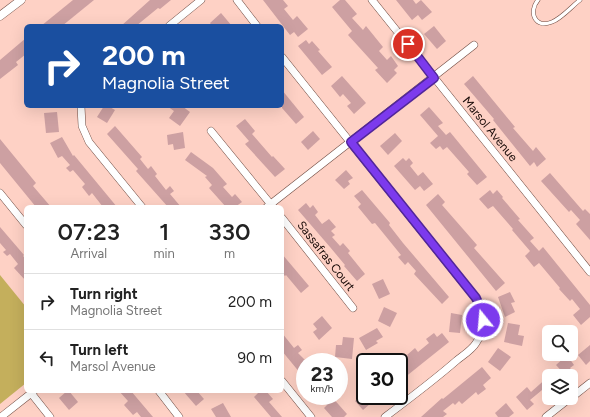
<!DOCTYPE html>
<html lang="en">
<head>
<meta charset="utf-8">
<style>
  body { margin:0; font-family:Figtree,sans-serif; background:#f2f2f2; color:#222; height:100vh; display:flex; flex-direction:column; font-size:15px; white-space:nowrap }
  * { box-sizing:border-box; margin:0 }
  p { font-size:13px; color:#767676 }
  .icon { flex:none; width:22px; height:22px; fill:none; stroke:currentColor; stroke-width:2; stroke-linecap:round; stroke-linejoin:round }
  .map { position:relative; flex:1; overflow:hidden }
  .panel { position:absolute; left:24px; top:205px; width:260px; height:188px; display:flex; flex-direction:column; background:#fff; border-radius:6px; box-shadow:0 4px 16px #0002 }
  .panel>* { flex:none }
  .top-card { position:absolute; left:24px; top:24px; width:260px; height:84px; border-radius:6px; box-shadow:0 4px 16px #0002; background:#1a4fa0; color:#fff; overflow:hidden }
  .controls { position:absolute; left:542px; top:325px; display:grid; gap:8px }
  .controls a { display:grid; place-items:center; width:36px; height:36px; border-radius:6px; background:#fff; box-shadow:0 4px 16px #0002; font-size:20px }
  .speed { position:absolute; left:296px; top:353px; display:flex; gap:8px; font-size:20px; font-weight:700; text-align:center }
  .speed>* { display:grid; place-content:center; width:52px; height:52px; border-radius:50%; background:#fff; box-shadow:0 4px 16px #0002; line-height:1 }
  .speed small { font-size:10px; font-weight:400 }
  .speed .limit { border:2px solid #111; border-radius:6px; background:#fff; color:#111 }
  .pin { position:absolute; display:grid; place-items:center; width:34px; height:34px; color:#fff; margin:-17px; border:2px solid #fff; border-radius:50%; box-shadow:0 1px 4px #0007 }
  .me { position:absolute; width:44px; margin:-22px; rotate:343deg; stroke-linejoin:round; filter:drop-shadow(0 0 3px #0008) }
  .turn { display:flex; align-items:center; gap:14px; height:84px; padding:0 12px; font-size:18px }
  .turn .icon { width:52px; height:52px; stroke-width:2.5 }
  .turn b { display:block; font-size:28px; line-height:34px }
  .eta { display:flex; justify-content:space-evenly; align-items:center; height:68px; text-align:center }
  .eta b { font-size:24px; font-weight:600; line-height:28px }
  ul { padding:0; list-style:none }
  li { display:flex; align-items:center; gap:12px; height:56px; padding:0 12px; border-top:1px solid #e0e0e0 }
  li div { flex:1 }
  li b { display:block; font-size:15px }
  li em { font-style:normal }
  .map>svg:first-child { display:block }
  .green { fill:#c4af5c }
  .building { fill:#cda0a2 }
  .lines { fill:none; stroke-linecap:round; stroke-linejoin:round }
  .service-casing { stroke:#704b41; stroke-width:4.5 }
  .minor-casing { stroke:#704b41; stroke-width:8 }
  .tertiary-casing { stroke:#704b41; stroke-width:9 }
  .service { stroke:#fff; stroke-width:3.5 }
  .minor { stroke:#fff; stroke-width:7 }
  .tertiary { stroke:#fff; stroke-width:8 }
  .route-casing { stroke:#51269a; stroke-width:10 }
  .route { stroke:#7c3aed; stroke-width:7 }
  .labels { text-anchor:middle; stroke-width:3; stroke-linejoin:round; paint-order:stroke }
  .street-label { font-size:12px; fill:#170906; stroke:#fed1c5 }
</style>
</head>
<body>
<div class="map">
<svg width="590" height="417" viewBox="0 0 590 417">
  <rect width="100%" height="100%" fill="#fed1c5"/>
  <path class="green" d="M0 275 26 307V383L0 404Z"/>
  <g class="building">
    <path d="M73 0H94L62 26H41Z"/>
    <path d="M150 0H171L160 9 158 8 136 26H121Z"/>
    <path d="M263 0H283L288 6 284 9 293 20 297 16 308 29 298 37 294 32 290 35Z"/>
    <path d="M340 0H345L357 14 352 18 363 30 366 26 383 47 379 51 387 60 391 56 398 66 394 70 397 73 387 83 375 70 378 68 348 35 352 31 332 7Z"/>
    <path d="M396 0H413L416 4 421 0 432 12 422 20 418 15 412 20Z"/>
    <path d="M221 13 232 26H212L210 23Z"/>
    <path d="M434 26 446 41 437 49 424 34Z"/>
    <path d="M26 38V54L16 62 18 65 0 79V60Z"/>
    <path d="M306 40 309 44 312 41 320 50 318 51 332 67 322 75 298 46Z"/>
    <path d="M342 76 366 103 354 114 347 106 351 103 343 94 340 97 331 86Z"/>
    <path d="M473 76 515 127 513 128 533 151 536 147 546 159 537 167 534 162 530 166 493 120 494 119 464 84Z"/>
    <path d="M282 90 304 117 296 124 282 108Z"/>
    <path d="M104 106H108L115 110 107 123 97 117Z"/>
    <path d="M167 106H182L190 112 180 126 169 118 174 111Z"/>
    <path d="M429 107 443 123 438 126 446 135 450 132 487 177 477 185 467 174 469 172 447 147 443 150 440 146 436 149 430 143 438 136 420 115Z"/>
    <path d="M57 112 59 132 46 133 44 113Z"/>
    <path d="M245 119 255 131 252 134 272 157 273 156 285 169 275 177 245 144 249 141 236 126Z"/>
    <path d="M115 126 142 157 140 159 148 169 151 166 157 174 155 176 166 190 170 186 174 191 170 194 181 207H168L136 171 138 169 107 134Z"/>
    <path d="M313 131 320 139 308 150 301 142Z"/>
    <path d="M183 132 185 148 174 150 173 144 168 145 167 135Z"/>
    <path d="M395 133 402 141 388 155 380 146Z"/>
    <path d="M62 137 73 156 74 155 117 207H103L92 193 89 196 82 187 85 184 73 170 70 172 66 168 70 165 62 156 58 158 50 143Z"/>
    <path d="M0 139 36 183 33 186 51 207H36L0 163Z"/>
    <path d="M191 152 213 168 227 184 223 187 232 197 235 194 242 202 235 207H226L209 188 212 185 205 177 207 176 185 160Z"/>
    <path d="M403 158 406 161 409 158 413 163 410 166 418 176 423 172 433 184 424 191 420 186 415 190 394 166Z"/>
    <path d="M346 170 353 178 348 181 350 184 344 189 335 180Z"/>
    <path d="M550 173 583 211 585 209 590 214V240L576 224 580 220 571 210 569 212 541 181Z"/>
    <path d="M362 190 390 223 389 225 403 243 449 297 442 304 414 274 416 271 408 262 405 265 398 257 401 255 375 223 372 224 358 207 361 204 354 196Z"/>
    <path d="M490 190 493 194 497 190 503 197 502 198 520 219 518 220 534 238 530 241 539 251 543 247 590 305V317L581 325 573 315 580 309 572 299 570 301 559 289 560 288 539 263 534 267 525 256 530 251 512 230 513 229 493 206 488 209 479 199Z"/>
    <path d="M438 194 445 202 442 205 477 245 474 248 505 283 496 291 426 205Z"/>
    <path d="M306 203 310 208 313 205 318 212 315 215 322 224 329 219 336 227 331 231 335 235 332 237 340 246 343 243 350 251 348 253 365 274 357 281 344 266 345 265 330 247 298 210Z"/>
    <path d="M0 227 24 255 23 256 26 259V281L14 268 18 264 10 254 7 256 3 252 6 250 0 243Z"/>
    <path d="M282 254 309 286 301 293 286 275 285 276 282 273Z"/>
    <path d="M383 279 390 294 379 299 372 284Z"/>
    <path d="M510 292 515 302 511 303 515 312 505 317 498 297Z"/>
    <path d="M384 307 397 313 390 327 378 321Z"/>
    <path d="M451 313 462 315 460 333 449 332Z"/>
    <path d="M322 316 332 328 319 340 313 332 317 329 313 324Z"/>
    <path d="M508 323 520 325 518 335 524 336 522 346 504 342Z"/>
    <path d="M377 328 383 337 376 341 378 343 366 350 359 338Z"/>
    <path d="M282 333 294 348 298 345 302 350 298 353 305 360V379L282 351Z"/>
    <path d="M434 333 437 337 442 333 449 342 399 382V364L408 356 407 355 415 348 418 352 429 343 426 339Z"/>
    <path d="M343 337 354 338 352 359 335 357 336 345H342Z"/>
    <path d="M590 345V361L586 365 578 355Z"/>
    <path d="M498 348 511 357 500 371 488 362Z"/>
    <path d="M567 355 574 365 570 368 574 373 570 376H566L556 365Z"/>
    <path d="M482 367 491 378 483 385 486 389 478 395 476 392 462 404 459 401 455 405 453 403 443 411 447 414 443 417H421L442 398 443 399Z"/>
    <path d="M549 376V398L542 390 530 400 534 404 527 410 516 397 527 387 531 392Z"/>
    <path d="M67 391H69L78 402 69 410 59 398Z"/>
    <path d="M119 391H131L153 417H141L137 412 133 415 124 405 128 401Z"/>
    <path d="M183 391H197L204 399 196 406Z"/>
    <path d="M260 391H266L273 399 269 402 282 417H271L254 397Z"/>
    <path d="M365 392V396H379L363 410 355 401Z"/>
    <path d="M319 396H331L347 414 344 417H332L324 408 327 405Z"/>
    <path d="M223 403 231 417H216L211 409Z"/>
    <path d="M506 403 514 413 509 417H498L495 413Z"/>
  </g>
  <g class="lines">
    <g class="service-casing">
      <path id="service" d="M538 0C528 12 535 29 552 22 562 18 571 7 580 0"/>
    </g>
    <g class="minor-casing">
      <g id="minor">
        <path d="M237 0 257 26"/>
        <path d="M372 0 590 272"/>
        <path d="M169 26 201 0"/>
        <path d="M282 57 476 299C483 313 486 329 476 343 472 350 462 356 456 361 433 381 409 399 385 417"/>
        <path d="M81 106 82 126 89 142 142 207"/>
        <path d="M211 131 273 207"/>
        <path d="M0 193 26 225"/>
        <path d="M267 207 474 45"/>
        <path d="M282 218 353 308"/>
        <path d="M282 381 311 417"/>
        <path d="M159 391 179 417"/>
        <path d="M31 393 50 417"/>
        <path d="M571 398 590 383"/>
        <path d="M1 417 34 391"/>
        <path d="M546 417 570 398"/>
      </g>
    </g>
    <g class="tertiary-casing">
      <path id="tertiary" d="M0 16 21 0"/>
    </g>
    <use href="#service" class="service"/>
    <use href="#minor" class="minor"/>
    <use href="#tertiary" class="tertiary"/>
  </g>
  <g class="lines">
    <g class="route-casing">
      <path id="route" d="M408 44 434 78 351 142 476 298 481 309 483 320"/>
    </g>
    <use href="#route" class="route"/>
  </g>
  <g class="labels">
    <g class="street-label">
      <text transform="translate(490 129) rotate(51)" y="4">Marsol Avenue</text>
      <text transform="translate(326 256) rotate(52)" y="4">Sassafras Court</text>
    </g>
  </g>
</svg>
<div class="controls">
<a><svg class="icon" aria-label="search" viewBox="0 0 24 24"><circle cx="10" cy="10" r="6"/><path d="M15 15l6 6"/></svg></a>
<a><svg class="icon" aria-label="layers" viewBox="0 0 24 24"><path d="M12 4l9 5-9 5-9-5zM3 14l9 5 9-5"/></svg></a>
</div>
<div class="speed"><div>23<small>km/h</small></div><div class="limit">30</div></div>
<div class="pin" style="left:408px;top:44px;background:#d93025"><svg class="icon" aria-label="arrive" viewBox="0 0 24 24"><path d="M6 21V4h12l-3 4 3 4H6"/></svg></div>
<svg class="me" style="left:483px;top:320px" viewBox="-20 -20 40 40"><circle r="17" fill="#7c3aed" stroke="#fff" stroke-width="3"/><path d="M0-11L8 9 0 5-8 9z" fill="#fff"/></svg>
<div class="top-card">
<div class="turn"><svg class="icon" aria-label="right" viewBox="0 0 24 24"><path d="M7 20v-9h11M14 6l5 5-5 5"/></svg><div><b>200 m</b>Magnolia Street</div></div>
</div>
<section class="panel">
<div class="eta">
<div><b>07:23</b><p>Arrival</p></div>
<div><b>1</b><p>min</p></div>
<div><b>330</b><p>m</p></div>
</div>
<ul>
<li><svg class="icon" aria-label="right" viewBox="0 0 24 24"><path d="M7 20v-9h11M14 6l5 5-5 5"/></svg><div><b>Turn right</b><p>Magnolia Street</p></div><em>200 m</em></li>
<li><svg class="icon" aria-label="left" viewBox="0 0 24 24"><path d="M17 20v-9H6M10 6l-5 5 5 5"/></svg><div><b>Turn left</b><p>Marsol Avenue</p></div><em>90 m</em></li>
</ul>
</section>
</div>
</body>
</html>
